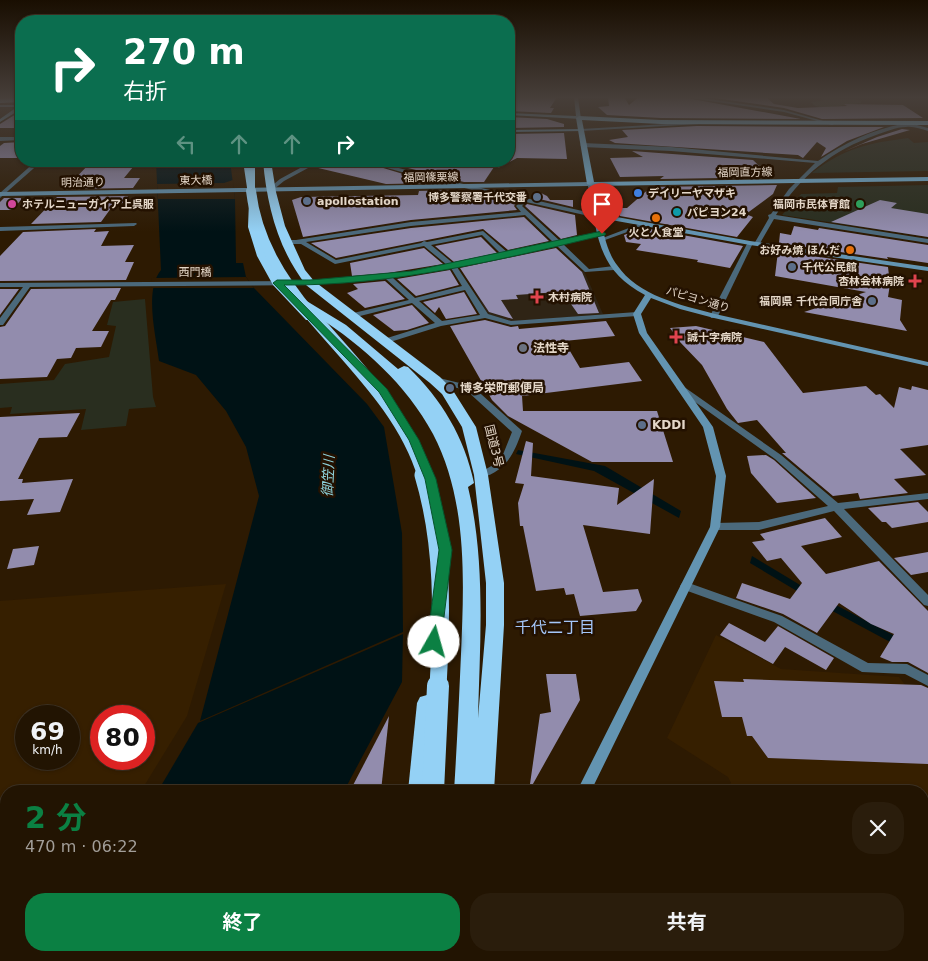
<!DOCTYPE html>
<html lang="ja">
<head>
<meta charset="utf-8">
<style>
  body { margin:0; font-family:"DejaVu Sans","Noto Sans JP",sans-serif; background:#2a1d0c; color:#f1f3f6; height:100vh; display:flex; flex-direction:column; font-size:19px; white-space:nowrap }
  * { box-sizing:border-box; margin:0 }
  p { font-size:16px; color:#a29e99 }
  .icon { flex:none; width:28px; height:28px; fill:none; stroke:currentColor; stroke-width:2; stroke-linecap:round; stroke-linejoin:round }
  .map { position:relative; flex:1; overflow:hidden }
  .drawer { position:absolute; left:0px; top:785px; width:929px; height:176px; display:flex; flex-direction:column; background:#221402; border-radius:20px 20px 0 0; box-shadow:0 1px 4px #0004,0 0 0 1px #3f3324 }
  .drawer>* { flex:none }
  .hud { position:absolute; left:15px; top:15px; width:500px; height:152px; border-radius:20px; box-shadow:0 1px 4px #0004,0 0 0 1px #3f3324; background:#0b6e4f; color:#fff; overflow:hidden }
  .speed { position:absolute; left:15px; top:705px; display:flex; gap:10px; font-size:25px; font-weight:700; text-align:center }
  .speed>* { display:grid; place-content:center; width:65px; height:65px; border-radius:50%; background:#221402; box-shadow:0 1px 4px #0004,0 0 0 1px #3f3324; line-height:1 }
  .speed small { font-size:12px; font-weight:400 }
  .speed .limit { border:8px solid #d22; background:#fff; color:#111 }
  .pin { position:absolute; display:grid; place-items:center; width:42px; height:42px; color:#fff; margin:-51px -21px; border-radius:50% 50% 50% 0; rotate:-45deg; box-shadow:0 0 5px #0007 }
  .pin .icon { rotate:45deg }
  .me { position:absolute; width:55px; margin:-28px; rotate:7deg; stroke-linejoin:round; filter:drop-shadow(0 0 4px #0008) }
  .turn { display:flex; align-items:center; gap:18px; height:105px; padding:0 25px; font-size:22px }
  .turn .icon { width:65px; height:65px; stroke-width:2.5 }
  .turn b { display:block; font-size:35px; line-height:42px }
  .lanes { display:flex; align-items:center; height:48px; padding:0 25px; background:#0003; justify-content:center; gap:25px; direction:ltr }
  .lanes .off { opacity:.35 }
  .round { display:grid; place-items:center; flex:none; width:52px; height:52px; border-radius:20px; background:#2a1d0c }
  .head { display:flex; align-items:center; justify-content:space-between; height:85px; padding:0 25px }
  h1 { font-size:30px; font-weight:700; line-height:38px; color:#0b8043 }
  .primary-button { display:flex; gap:10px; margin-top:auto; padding:10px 25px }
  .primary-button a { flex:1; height:58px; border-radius:20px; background:#0b8043; color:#fff; font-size:20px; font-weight:700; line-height:58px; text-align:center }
  .primary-button a+a { background:#2a1d0c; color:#f1f3f6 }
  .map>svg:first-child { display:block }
  .built { fill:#361f00; fill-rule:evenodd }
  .medical { fill:#2f2415 }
  .green { fill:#292e1f }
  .forest { fill:#3f462e }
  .water { fill:#001215 }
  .pier { fill:#2d1a02 }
  .building { fill:#928cad }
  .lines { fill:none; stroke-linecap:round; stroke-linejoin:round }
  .street { fill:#4b697b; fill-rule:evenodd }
  .secondary { fill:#6394b1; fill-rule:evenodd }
  .primary { fill:#74b5da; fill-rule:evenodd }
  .highway { fill:#94d1f5; fill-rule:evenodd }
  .highway-bridge-far4 { stroke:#94d1f5; stroke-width:8 }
  .highway-bridge-far3 { stroke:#94d1f5; stroke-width:10 }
  .highway-bridge-far2 { stroke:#94d1f5; stroke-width:13 }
  .highway-bridge-far1 { stroke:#94d1f5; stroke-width:17 }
  .highway-bridge { stroke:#94d1f5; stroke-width:22 }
  .route { fill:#0b8043; stroke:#07532c }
  .shop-dot { fill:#3f7fe0; stroke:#231100; stroke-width:2 }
  .service-dot { fill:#5c6f8a; stroke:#231100; stroke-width:2 }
  .hotel-dot { fill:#d1479c; stroke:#231100; stroke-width:2 }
  .leisure-dot { fill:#2e9e5b; stroke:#231100; stroke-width:2 }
  .culture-dot { fill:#0f9aa8; stroke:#231100; stroke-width:2 }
  .food-dot { fill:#e8710a; stroke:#231100; stroke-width:2 }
  .health-dot { fill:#e0444e; stroke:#231100; stroke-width:2 }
  .worship-dot { fill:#6b7280; stroke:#231100; stroke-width:2 }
  .labels { text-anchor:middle; stroke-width:5; stroke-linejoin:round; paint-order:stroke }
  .far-street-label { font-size:11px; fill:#e4d7c8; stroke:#231100 }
  .far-poi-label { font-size:11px; font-weight:bold; fill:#e4d7c8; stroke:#231100; text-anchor:start }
  .poi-label { font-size:12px; font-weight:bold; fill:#e4d7c8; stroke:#231100; text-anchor:start }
  .street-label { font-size:12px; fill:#e4d7c8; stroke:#231100 }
  .water-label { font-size:14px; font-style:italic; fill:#8dd2db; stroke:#231100 }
  .near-neighbourhood-label { font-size:16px; fill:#a4c6f8; stroke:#231100 }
</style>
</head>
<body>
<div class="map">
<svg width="928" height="961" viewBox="0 0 928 961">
  <rect width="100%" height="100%" fill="#2d1a02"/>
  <g class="built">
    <path d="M226 584 187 716 141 791H6V953L0 960V601ZM26 716H69V759H26ZM101 716H144V759H101Z"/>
    <path d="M716 635 781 669 899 677 928 714V961H728L727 955H922V791H723L731 783 728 777 667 738Z"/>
  </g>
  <path class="medical" d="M584 271 603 314 512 322 488 314 469 281 491 280 519 273Z"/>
  <g class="green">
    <path d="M908 138 914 143 928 142V171L812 173C844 148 869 143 908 138Z"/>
    <path d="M928 185V237L782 215 801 194 837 193 838 187Z"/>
    <path d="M145 299 153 397 156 407 129 409 126 426 81 430 86 409 10 414 12 407 0 408V384L54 380 65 364 109 357 116 326 107 325 113 302Z"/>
  </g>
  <path class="forest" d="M819 97 860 100 861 103 824 108 815 106 811 102 823 101Z"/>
  <g class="water">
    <path d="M156 161H230L235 199 236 263H243L246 277 254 288 367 404 384 427 402 533 403 632 200 721 259 496 246 447 226 411 196 375 159 361C156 336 144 290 161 270Z"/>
    <path d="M518 450 605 466 681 511 679 518 594 471 516 454Z"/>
    <path d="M752 556 815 594 893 635 892 643 812 600 750 563Z"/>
    <path d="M403 634 402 682 344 791H158L198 723Z"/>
    <path d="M28 955H241L237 961H22Z"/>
  </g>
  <g class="pier">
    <path d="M233 180 235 199H158L157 184 224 183Z"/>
    <path d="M246 277 254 288H151L152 278Z"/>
  </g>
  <g class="building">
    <path d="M509 97H557L550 108H554L551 113 509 111Z"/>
    <path d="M608 97H624L629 105 639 97H681L801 119 661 118 607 115 598 107 609 106Z"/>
    <path d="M708 97 767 98 774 104 798 108 847 106 844 104 903 105 923 118 822 119 784 108Z"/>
    <path d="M21 111V128H0V124Z"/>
    <path d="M509 117 547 119 564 124V127L509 128Z"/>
    <path d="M697 126 832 127H884L847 141 821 157 826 148 817 142 803 158 798 155 615 143 609 140 628 137 622 130Z"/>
    <path d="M902 129 910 130 862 144 843 152 877 137Z"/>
    <path d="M564 133 567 159 517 158 498 168 501 161H509V134Z"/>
    <path d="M21 142V158H0V146L4 143Z"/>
    <path d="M632 151 753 160 771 177 660 179 664 176 620 177 610 158 643 157Z"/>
    <path d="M92 161H138L124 178H140L133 188 65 189Z"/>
    <path d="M323 161H360L433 183 386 184 314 167Z"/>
    <path d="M380 161H498L484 182H464Z"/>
    <path d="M777 185 773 194 746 214 753 217 737 237 620 216 618 208H627L651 187Z"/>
    <path d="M465 190 517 202 514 206 517 210 411 220 303 237 292 200 301 197 418 195 419 191H416Z"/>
    <path d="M539 192 547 196 550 200H573V207L531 197Z"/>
    <path d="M128 196 123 203 114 204 101 222 31 224 57 197Z"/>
    <path d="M4 198H21V200L12 210H0V202Z"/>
    <path d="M880 200 897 203 891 208 928 214V237L831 222Z"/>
    <path d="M527 204 575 215 577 235 561 239 525 206Z"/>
    <path d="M524 217 549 241 508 250 483 229 336 258 311 243 411 228Z"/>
    <path d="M794 226 818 230 819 228 928 245V263L887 257 888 259 779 243 780 233 791 235Z"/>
    <path d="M644 228 743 246 730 268 697 262 698 260 636 250 641 244 626 242 624 235Z"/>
    <path d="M96 229 94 232 109 231 101 246 134 245 125 262H134L126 280 0 281V256L23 232Z"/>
    <path d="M481 237 497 253 454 262 435 246Z"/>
    <path d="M424 248 443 264 388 273 352 276 350 263Z"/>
    <path d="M556 248 582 272 599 313 578 314 566 297H562L558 292 516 295 518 299 501 300 513 319 489 312 460 268Z"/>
    <path d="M778 251 888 267 890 284 888 297 902 300 900 320 907 331 804 312 866 292 775 276Z"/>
    <path d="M450 270 459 285 416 296 397 279Z"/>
    <path d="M385 281 405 299 365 308 347 293 358 289 353 284Z"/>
    <path d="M121 288 115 300H111L92 331H109L101 347 76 348 71 358 57 359 47 377 0 379V327L5 326 31 289Z"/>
    <path d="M0 289H19L0 315Z"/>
    <path d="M464 292 477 314 446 319 439 307 435 313 423 302Z"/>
    <path d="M412 305 429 323 407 330 394 331 373 315Z"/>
    <path d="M485 320 511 327 518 326 519 329 606 321 615 336 564 341 580 368 629 362 642 381 522 396 523 411H657L673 462H592L508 416 492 400 450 326Z"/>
    <path d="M696 326 764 342 803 393 866 386 876 395 880 394 894 408 899 387 911 390 912 386 928 390V445L900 449 926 475 894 479 908 493 860 499 858 493 833 496 782 453H786L757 420 738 423 727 409 702 365 680 342 670 328Z"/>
    <path d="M80 413 67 437 39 438 18 479H23L22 483 73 479 60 512 27 515 34 499 0 501V417Z"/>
    <path d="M526 441 533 443 531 476 619 488 617 505 654 479 650 534 583 525 603 592 638 589 642 601 636 611 580 616 574 594 566 595 564 588 536 591 523 526H520L518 503 524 484 515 483Z"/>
    <path d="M766 455 774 460 816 498 777 503 751 473 747 456Z"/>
    <path d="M918 502 928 512V522L892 528 886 522H882L868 508Z"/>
    <path d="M825 518 842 537 801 546 826 574 879 561 928 611V673L908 662H892L880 657 894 634 871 624 839 603 817 633 783 614 736 598 742 583 790 599 802 583 781 558 767 561 752 542 765 540 760 534Z"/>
    <path d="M39 546 34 565 7 569 13 549Z"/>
    <path d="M928 552V572L911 575 894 558Z"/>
    <path d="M729 623 765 642 778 626 834 658 826 670 785 647 773 664 720 635Z"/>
    <path d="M546 674H576L580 700 529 791 540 714 551 712Z"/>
    <path d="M743 679 921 685 928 688V764L768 758 752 736H747L742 717H722L714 681 744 682Z"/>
    <path d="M389 716 381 791H350Z"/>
  </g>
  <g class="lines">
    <g class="street">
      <path d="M683 97H695L784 110 834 124 832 125 784 112Z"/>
      <path d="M701 122 699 124 581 131 579 130 581 129Z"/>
      <path d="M902 124H913L928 128V131C921 129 913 126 906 127 896 127 885 132 876 135 833 150 800 176 776 215L928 239V243L774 219 759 245H755L754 244 769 218 768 215 771 214 789 189 815 163 671 151 583 147 580 145 583 143 671 147 818 161C844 143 872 130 902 124Z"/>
      <path d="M0 137H21V140L0 141Z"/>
      <path d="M36 161H42L0 198V193Z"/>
      <path d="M313 161H321L284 181 273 190 268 189 280 179Z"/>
      <path d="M362 161H372L437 178 600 215V217L598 218 526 202 522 206 560 241 604 233V235L563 244 589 269 614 266 617 268 614 270 585 272 557 246 457 267 488 314 511 321 637 312 641 314 637 316 511 325 485 318 441 326 387 343 383 341 384 339 435 323 412 303 352 318H349V314L409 300 386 279 310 285 30 287 3 325H0V318L23 287H0V283L310 281 388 275 447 265 424 246 335 264 301 244H287L284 242 287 240H296L411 222 521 212 516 206 521 201 434 181ZM525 215 553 242 507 252 483 231 427 242 424 241 421 243 336 260 306 242 411 226ZM482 235 501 254 454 264 431 245ZM451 268 462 286 415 298 393 278ZM465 290 480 315 442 321 419 301Z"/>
      <path d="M136 223 137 224 134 226 0 231V227Z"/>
      <path d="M642 223 644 224V226L605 240 600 239Z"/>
      <path d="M748 242 753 243 718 316 714 318H711L710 316Z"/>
      <path d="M435 377 472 386 520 429 522 431C514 454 506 471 481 478L476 475 493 465 502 457 512 432 466 390 432 382 431 380Z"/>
      <path d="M680 384 781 455 838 503 928 493V499L844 509 928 595V606L924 605 834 511 759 530H711L710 527 715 523 759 522 828 506 775 459 677 389 676 387 677 385Z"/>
      <path d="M686 582 782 616 868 663 907 664 928 675V686L905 674 862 672 774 622 682 589 680 586 682 583Z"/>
    </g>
    <g class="secondary">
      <rect x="0" y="97" width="21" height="2"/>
      <path d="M574 97H578L581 119 509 115V113L576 116Z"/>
      <path d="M0 105H21V109L0 122V119L17 107H0Z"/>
      <path d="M581 129 583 131 509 132V130Z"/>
      <path d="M591 182 594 184 600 214 750 241 928 267V271L750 245 600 218C604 234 607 252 617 265 638 296 681 305 715 314L928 362V366L714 318 680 309 651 298 641 314 647 333 713 427 726 476 720 527 591 791H577L710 527 716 476 703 427 639 333 633 314 645 295C596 269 598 235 588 186L0 196V192Z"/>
      <path d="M480 955H498L496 961H478Z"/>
    </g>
    <path class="primary" d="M579 116 661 120 928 121V125L661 124 582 120 594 182 928 177V181L591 186 587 184 576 118Z"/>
    <g class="highway">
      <path d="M21 98V102L0 103V99Z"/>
      <path d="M243 161H251L257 201 258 227 267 256 281 281 299 299 305 300 346 325 398 369 404 366 408 367C442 400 464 437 474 483L468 487C486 562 480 642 478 718L486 625V583L474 475 462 427 442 394 430 383 306 285C278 249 267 206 263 161H271L276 192 285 226 305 270 314 281 440 377 452 389 476 427 488 475 504 583V625L494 791H454C457 745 459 700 461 654 464 582 468 501 433 434 406 384 364 347 317 316L311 313 316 318 314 320H306L273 285 257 256 248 227 249 201Z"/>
      <path d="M427 695 434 697 437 703 430 791H408L417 703 420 697Z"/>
      <rect x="390" y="955" width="41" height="6"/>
      <rect x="442" y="955" width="38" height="6"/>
    </g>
    <path class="highway-bridge-far4" d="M251 192V161"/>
    <path class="highway-bridge-far3" d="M251 191C257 240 281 278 312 315"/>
    <path class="highway-bridge-far2" d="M311 314C353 364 405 412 424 476"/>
    <path class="highway-bridge-far1" d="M423 475C444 545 442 615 438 687"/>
    <path class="highway-bridge" d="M433 791 438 686"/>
  </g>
  <linearGradient id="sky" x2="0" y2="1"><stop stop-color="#190e01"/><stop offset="0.42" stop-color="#463e39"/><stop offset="1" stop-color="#463e39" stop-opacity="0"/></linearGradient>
  <rect width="928" height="232" fill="url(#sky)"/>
  <path class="route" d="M602 231 606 234 605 235C500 260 392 286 284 285L387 389 419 440 436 479 452 550 441 642 439 645H429L427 642 439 550 425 479 409 440 379 392 273 283 277 280H310L412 271Z"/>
  <circle class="shop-dot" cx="638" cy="193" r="5"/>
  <g class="service-dot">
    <circle cx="537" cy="197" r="5"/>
    <circle cx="307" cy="201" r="5"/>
    <circle cx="792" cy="267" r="5"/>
    <circle cx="872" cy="301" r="5"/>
    <circle cx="450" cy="388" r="5"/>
    <circle cx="642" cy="425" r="5"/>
  </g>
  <circle class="hotel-dot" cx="12" cy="204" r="5"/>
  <circle class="leisure-dot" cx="860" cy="204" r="5"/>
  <circle class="culture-dot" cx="677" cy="212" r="5"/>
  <g class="food-dot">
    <circle cx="656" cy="218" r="5"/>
    <circle cx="850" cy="250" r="5"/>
  </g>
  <g class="health-dot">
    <path d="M912.5 273.5h5v5h5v5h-5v5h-5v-5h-5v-5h5z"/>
    <path d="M534.5 289.5h5v5h5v5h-5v5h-5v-5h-5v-5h5z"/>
    <path d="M673.5 329.5h5v5h5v5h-5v5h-5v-5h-5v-5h5z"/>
  </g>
  <circle class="worship-dot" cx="523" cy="348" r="5"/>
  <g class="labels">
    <g class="far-street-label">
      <text transform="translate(745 172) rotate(-1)" y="4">福岡直方線</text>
      <text transform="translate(431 177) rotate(-1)" y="4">福岡篠栗線</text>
      <text transform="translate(196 180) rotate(-1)" y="4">東大橋</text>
      <text transform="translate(83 182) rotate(-1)" y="4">明治通り</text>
      <text x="195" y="276">西門橋</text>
      <text transform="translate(698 299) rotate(16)" y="4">パピヨン通り</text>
    </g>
    <g class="far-poi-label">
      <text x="648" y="197">デイリーヤマザキ</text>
      <text x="527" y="201" text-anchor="end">博多警察署千代交番</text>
      <text x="317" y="205">apollostation</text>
      <text x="22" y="208">ホテルニューガイア上呉服</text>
      <text x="850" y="208" text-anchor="end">福岡市民体育館</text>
      <text x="687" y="216">パピヨン24</text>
      <text x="656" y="236" text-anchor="middle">火と人食堂</text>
      <text x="840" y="254" text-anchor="end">お好み焼 ほんだ</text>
      <text x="802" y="271">千代公民館</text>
      <text x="904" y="285" text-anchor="end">杏林会林病院</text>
      <text x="548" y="301">木村病院</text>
      <text x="862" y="305" text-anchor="end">福岡県 千代合同庁舎</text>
      <text x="687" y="341">誠十字病院</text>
    </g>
    <g class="poi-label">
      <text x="533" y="352">法性寺</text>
      <text x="460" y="392">博多栄町郵便局</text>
      <text x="652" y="429">KDDI</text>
    </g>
    <g class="street-label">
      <text transform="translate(494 446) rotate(76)" y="4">国道3号</text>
    </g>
    <g class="water-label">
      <text transform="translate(328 476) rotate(-87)" y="5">御笠川</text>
    </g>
    <g class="near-neighbourhood-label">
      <text x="555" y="633">千代二丁目</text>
    </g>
  </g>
</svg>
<div class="speed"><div>69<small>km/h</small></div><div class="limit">80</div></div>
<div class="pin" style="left:602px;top:234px;background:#d93025"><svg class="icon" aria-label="arrive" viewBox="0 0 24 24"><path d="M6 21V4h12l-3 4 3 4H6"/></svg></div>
<svg class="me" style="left:434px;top:642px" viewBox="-20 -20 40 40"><circle r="19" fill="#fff"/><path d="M0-13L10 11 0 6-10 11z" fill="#0b8043"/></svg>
<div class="hud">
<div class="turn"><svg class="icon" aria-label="right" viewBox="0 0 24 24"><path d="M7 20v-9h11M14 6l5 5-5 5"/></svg><div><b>270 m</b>右折</div></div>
<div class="lanes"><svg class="icon off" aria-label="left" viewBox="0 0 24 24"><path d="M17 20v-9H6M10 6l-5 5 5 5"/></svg><svg class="icon off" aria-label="ahead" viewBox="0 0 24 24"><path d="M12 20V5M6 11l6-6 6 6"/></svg><svg class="icon off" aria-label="ahead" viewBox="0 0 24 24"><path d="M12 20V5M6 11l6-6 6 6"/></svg><svg class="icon" aria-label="right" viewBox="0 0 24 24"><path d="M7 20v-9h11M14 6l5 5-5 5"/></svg></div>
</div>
<section class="drawer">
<div class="head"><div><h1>2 分</h1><p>470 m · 06:22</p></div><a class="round"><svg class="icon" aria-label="close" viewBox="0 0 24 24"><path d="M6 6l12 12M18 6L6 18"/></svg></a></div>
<div class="primary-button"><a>終了</a><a>共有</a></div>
</section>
</div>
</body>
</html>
